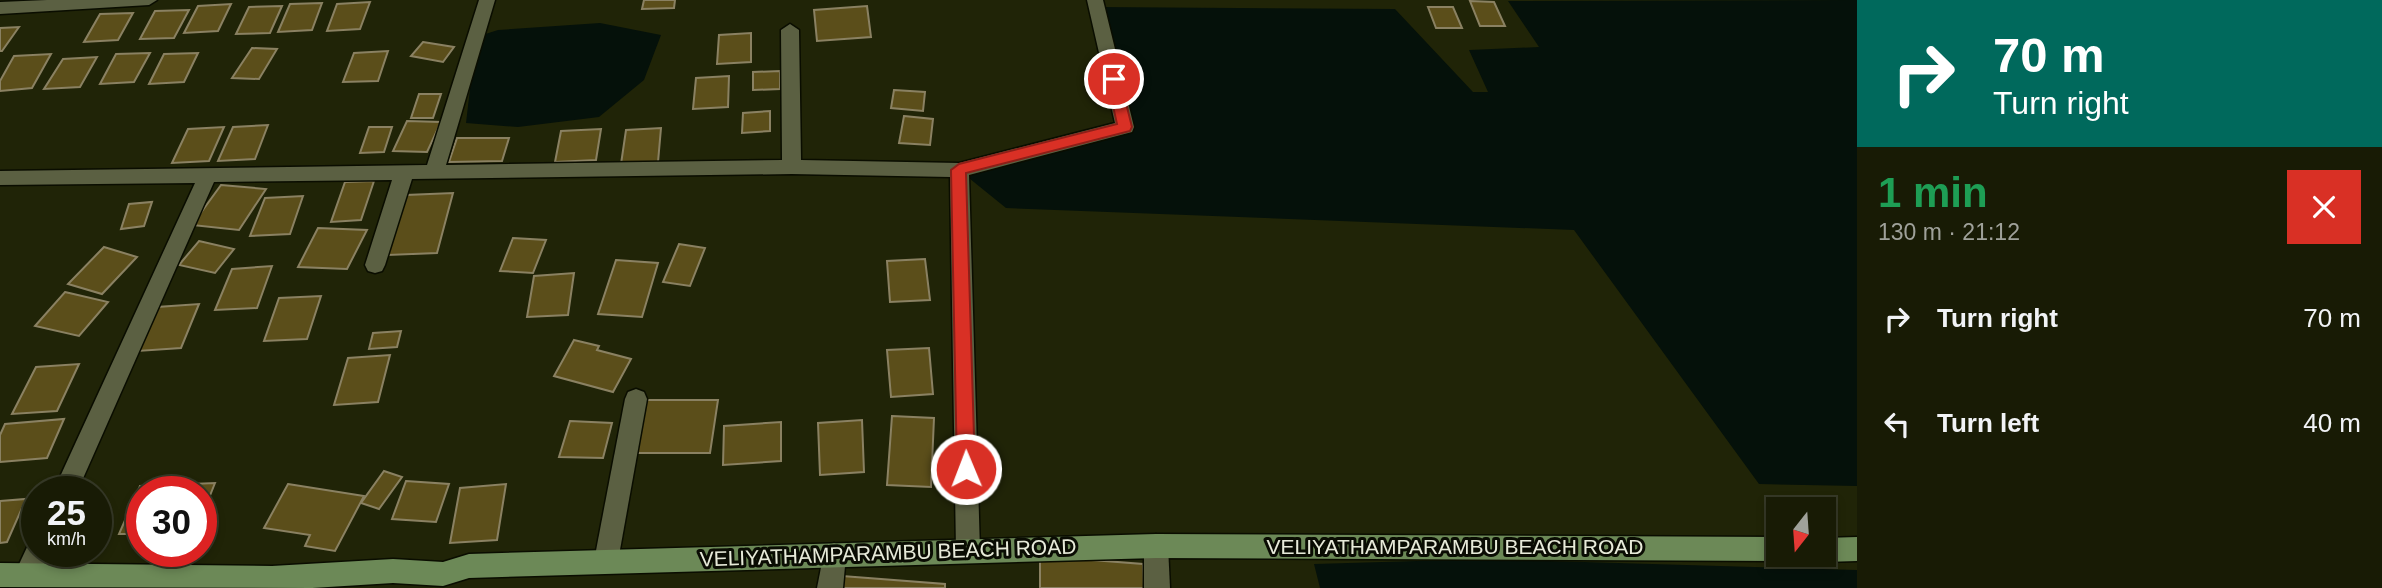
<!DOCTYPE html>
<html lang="en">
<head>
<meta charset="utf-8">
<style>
  body { margin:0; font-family:Arial,sans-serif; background:#252813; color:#f1f3f6; height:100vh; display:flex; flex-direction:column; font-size:26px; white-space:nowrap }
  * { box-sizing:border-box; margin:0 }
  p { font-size:23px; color:#9fa19a }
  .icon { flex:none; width:38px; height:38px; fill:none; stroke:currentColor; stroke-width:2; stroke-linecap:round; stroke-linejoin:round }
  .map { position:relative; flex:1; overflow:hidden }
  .details { display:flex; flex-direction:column; background:#181b05; width:525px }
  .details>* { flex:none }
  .top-card { background:#00695c; color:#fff; overflow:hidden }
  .needle { width:46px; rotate:197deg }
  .tools { position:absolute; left:1766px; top:497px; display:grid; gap:14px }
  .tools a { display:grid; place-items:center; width:70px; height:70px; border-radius:0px; background:#181b05; box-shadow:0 4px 10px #0003,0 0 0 2px #363927; font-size:35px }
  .speed { position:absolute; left:21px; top:476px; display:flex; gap:14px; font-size:35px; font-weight:700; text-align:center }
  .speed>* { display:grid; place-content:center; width:91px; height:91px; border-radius:50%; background:#181b05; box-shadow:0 4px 10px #0003,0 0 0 2px #363927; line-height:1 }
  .speed small { font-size:18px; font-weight:400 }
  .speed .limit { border:10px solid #d22; background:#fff; color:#111 }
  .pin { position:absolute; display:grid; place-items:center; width:60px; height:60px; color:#fff; margin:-30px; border:4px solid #fff; border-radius:50%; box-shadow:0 2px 7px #0007 }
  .me { position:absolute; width:77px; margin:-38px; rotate:359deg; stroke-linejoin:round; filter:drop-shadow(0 0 5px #0008) }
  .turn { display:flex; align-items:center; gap:24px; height:147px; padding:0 21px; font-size:32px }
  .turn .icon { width:91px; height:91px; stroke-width:2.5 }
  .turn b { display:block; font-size:49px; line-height:60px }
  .round { display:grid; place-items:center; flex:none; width:74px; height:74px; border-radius:0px; background:#252813 }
  .summary { display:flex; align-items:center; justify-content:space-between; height:119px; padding:0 21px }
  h1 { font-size:42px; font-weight:700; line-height:52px; color:#1e9e55 }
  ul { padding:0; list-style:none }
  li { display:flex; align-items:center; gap:21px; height:105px; padding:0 21px }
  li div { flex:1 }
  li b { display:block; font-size:26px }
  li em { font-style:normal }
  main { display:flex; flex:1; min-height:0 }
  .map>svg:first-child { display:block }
  .water { fill:#05110a }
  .building { fill:#5b4e1a; stroke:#8a8162; stroke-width:2 }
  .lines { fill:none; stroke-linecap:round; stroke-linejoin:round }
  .minor-casing { stroke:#0a0d00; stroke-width:3 }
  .major-casing { stroke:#0a0d00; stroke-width:3 }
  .minor { fill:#5b6042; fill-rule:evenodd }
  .major { fill:#6c8957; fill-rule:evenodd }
  .route { fill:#d93025; stroke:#8d1f18; stroke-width:2 }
  .labels { text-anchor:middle; stroke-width:6; stroke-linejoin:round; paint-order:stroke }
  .street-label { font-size:21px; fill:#e7ead9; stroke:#0a0c03 }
</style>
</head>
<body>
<main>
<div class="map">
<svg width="1857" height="588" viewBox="0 0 1857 588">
  <rect width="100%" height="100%" fill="#202407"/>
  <g class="water">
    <path d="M1857 0V486L1759 484 1574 230 1006 208 959 170 1125 127 1097 7 1395 9 1473 92H1488L1469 50 1539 47 1508 1Z"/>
    <path d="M600 23 661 35 644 80 599 117 518 127 466 123 476 37 498 30Z"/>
    <path d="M1485 559 1857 570V588H1320L1314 564Z"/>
  </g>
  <g class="building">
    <path d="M644 0H675L674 8 642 9Z"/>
    <path d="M1470 1 1494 2 1505 26H1480Z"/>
    <path d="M370 2 360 29 327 31 337 4Z"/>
    <path d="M322 3 312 30 278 32 290 4Z"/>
    <path d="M231 4 218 31 184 33 198 6Z"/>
    <path d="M282 6 270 33 236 34 249 7Z"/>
    <path d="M867 6 871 37 817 41 814 10Z"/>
    <path d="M1428 7H1453L1462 28H1436Z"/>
    <path d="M189 10 174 38 140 39 155 11Z"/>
    <path d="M133 13 118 40 84 42 100 14Z"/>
    <path d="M19 27 2 51H0V28Z"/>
    <path d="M751 33V62L717 64 719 35Z"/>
    <path d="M423 42 454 47 443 62 411 56Z"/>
    <path d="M252 48 277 49 259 79 232 78Z"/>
    <path d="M388 51 378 81 343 82 354 53Z"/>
    <path d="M150 53 134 82 100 84 116 54Z"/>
    <path d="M198 53 184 82 149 84 164 54Z"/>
    <path d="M51 54 32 88 0 91V81L14 56Z"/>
    <path d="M97 57 80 87 44 89 63 59Z"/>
    <path d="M780 71V89L753 90V72Z"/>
    <path d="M729 76 728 107 693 109 696 78Z"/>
    <path d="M894 90 925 92 923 111 891 108Z"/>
    <path d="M419 94H441L433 118H411Z"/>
    <path d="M770 111V131L742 133 743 113Z"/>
    <path d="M904 116 933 119 930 145 899 143Z"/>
    <path d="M407 121 441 122 427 152 393 151Z"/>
    <path d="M268 125 255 159 218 161 233 127Z"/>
    <path d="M224 127 209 161 172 163 188 129Z"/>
    <path d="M369 127H392L384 152 360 153Z"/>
    <path d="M661 128 658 162 621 164 626 130Z"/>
    <path d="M601 129 596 160 555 162 561 131Z"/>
    <path d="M457 138H509L502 161 449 162Z"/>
    <path d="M374 181 361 220 331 222 345 182Z"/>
    <path d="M221 185 266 189 239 230 192 225Z"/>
    <path d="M453 193 437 253 388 255 406 195Z"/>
    <path d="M303 196 290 234 250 236 265 198Z"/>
    <path d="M152 202 144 226 121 229 129 204Z"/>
    <path d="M318 228 367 230 347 269 298 267Z"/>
    <path d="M513 238 546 240 533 273 500 271Z"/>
    <path d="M199 241 234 249 215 273 179 265Z"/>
    <path d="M679 244 705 248 690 286 663 282Z"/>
    <path d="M104 247 137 257 102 294 68 284Z"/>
    <path d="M925 259 930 300 890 302 887 261Z"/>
    <path d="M616 260 658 263 642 317 598 314Z"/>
    <path d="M272 266 257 308 215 310 232 269Z"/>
    <path d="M574 273 568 315 527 317 534 276Z"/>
    <path d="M65 292 108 302 79 336 35 326Z"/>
    <path d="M321 296 307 339 264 341 279 298Z"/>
    <path d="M199 304 181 348 138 351 157 307Z"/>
    <path d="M401 331 397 347 369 349 373 333Z"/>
    <path d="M574 340 599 346 597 350 631 359 613 392 554 376Z"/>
    <path d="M929 348 933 394 891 397 887 350Z"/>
    <path d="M390 355 378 402 334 405 348 358Z"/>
    <path d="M79 364 57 411 12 414 36 367Z"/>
    <path d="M644 400H718L710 453H635Z"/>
    <path d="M892 416 934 418 931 487 887 485Z"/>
    <path d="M64 419 47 458 0 462V435L5 424Z"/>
    <path d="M862 420 864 472 820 475 818 423Z"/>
    <path d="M570 421 612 423 603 458 559 457Z"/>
    <path d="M781 422V461L723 465 724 426Z"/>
    <path d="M384 471 402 477 379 509 361 503Z"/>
    <path d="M406 481 449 484 436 522 392 519Z"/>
    <path d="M215 483 201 518V492H142V534H119L140 486Z"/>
    <path d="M288 484 364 496 335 551 305 546 310 535 264 528Z"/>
    <path d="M506 484 497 540 450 543 460 488Z"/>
    <path d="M26 499 7 542 0 543V501Z"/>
    <path d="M1040 556 1143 564 1144 588H1040Z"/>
    <path d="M842 576 945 584V588H840Z"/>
  </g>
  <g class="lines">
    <g class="minor-casing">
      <g id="minor">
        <path d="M47 0H157L149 5 0 14V2Z"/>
        <path d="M479 0H495L446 165 782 160 781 30 790 24 799 30 801 160 959 163 1115 123 1087 0H1103L1134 127 1132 132 969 175 980 551 977 559 968 563 959 559 956 551 950 177 792 174 412 179 385 265 382 271 375 273 368 271 365 265 392 180 214 182 77 492H53L195 183 0 185V171L427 165Z"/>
        <path d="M636 389 644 392 647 399 618 561 615 570 606 573 597 570 594 561 625 399 628 392Z"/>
        <path d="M1156 534 1165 538 1168 546 1170 588H1144V546L1147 538Z"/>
        <path d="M37 540V551H50L36 584 27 587 18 584 14 575 29 543Z"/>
        <path d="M834 543 843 547 846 555 843 588H817L825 547Z"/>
      </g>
    </g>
    <g class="major-casing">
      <g id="major">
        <path d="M1156 534 1778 537V555H1788L1778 561 1156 558 469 578 443 586 393 583 312 588 0 587V563L272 566 393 559 443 562 469 554Z"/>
        <path d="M1857 537V561L1824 562 1815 558 1814 555H1824V538Z"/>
      </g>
    </g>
    <use href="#minor" class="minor"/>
    <use href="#major" class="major"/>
  </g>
  <path class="route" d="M1114 74 1120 79 1132 127 1130 131 966 173 975 469 972 475 966 477 960 475 957 469 951 170 959 164 1117 124 1107 79Z"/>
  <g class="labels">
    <g class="street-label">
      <text x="1455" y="554">VELIYATHAMPARAMBU BEACH ROAD</text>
      <text transform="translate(888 553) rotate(-2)" y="7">VELIYATHAMPARAMBU BEACH ROAD</text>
    </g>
  </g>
</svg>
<div class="tools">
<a><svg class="needle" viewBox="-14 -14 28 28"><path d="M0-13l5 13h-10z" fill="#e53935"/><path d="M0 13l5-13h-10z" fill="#9fa19a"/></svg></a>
</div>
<div class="speed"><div>25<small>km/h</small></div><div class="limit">30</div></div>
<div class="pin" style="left:1114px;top:79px;background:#d93025"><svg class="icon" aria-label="arrive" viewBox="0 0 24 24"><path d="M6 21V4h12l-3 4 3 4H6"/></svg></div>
<svg class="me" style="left:966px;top:469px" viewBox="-20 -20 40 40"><circle r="17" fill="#d93025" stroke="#fff" stroke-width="3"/><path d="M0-11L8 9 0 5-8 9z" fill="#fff"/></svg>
</div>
<section class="details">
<div class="top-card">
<div class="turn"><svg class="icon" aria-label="right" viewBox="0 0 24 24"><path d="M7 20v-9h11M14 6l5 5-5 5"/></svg><div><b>70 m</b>Turn right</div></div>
</div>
<div class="summary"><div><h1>1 min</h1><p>130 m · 21:12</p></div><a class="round" style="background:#d93025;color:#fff"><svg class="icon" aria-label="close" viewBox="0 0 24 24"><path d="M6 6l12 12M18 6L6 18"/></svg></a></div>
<ul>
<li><svg class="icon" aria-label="right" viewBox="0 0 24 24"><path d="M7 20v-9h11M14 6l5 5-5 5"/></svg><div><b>Turn right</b></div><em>70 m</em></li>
<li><svg class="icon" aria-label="left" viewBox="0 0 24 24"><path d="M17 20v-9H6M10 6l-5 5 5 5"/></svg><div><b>Turn left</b></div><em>40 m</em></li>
</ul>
</section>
</main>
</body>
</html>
